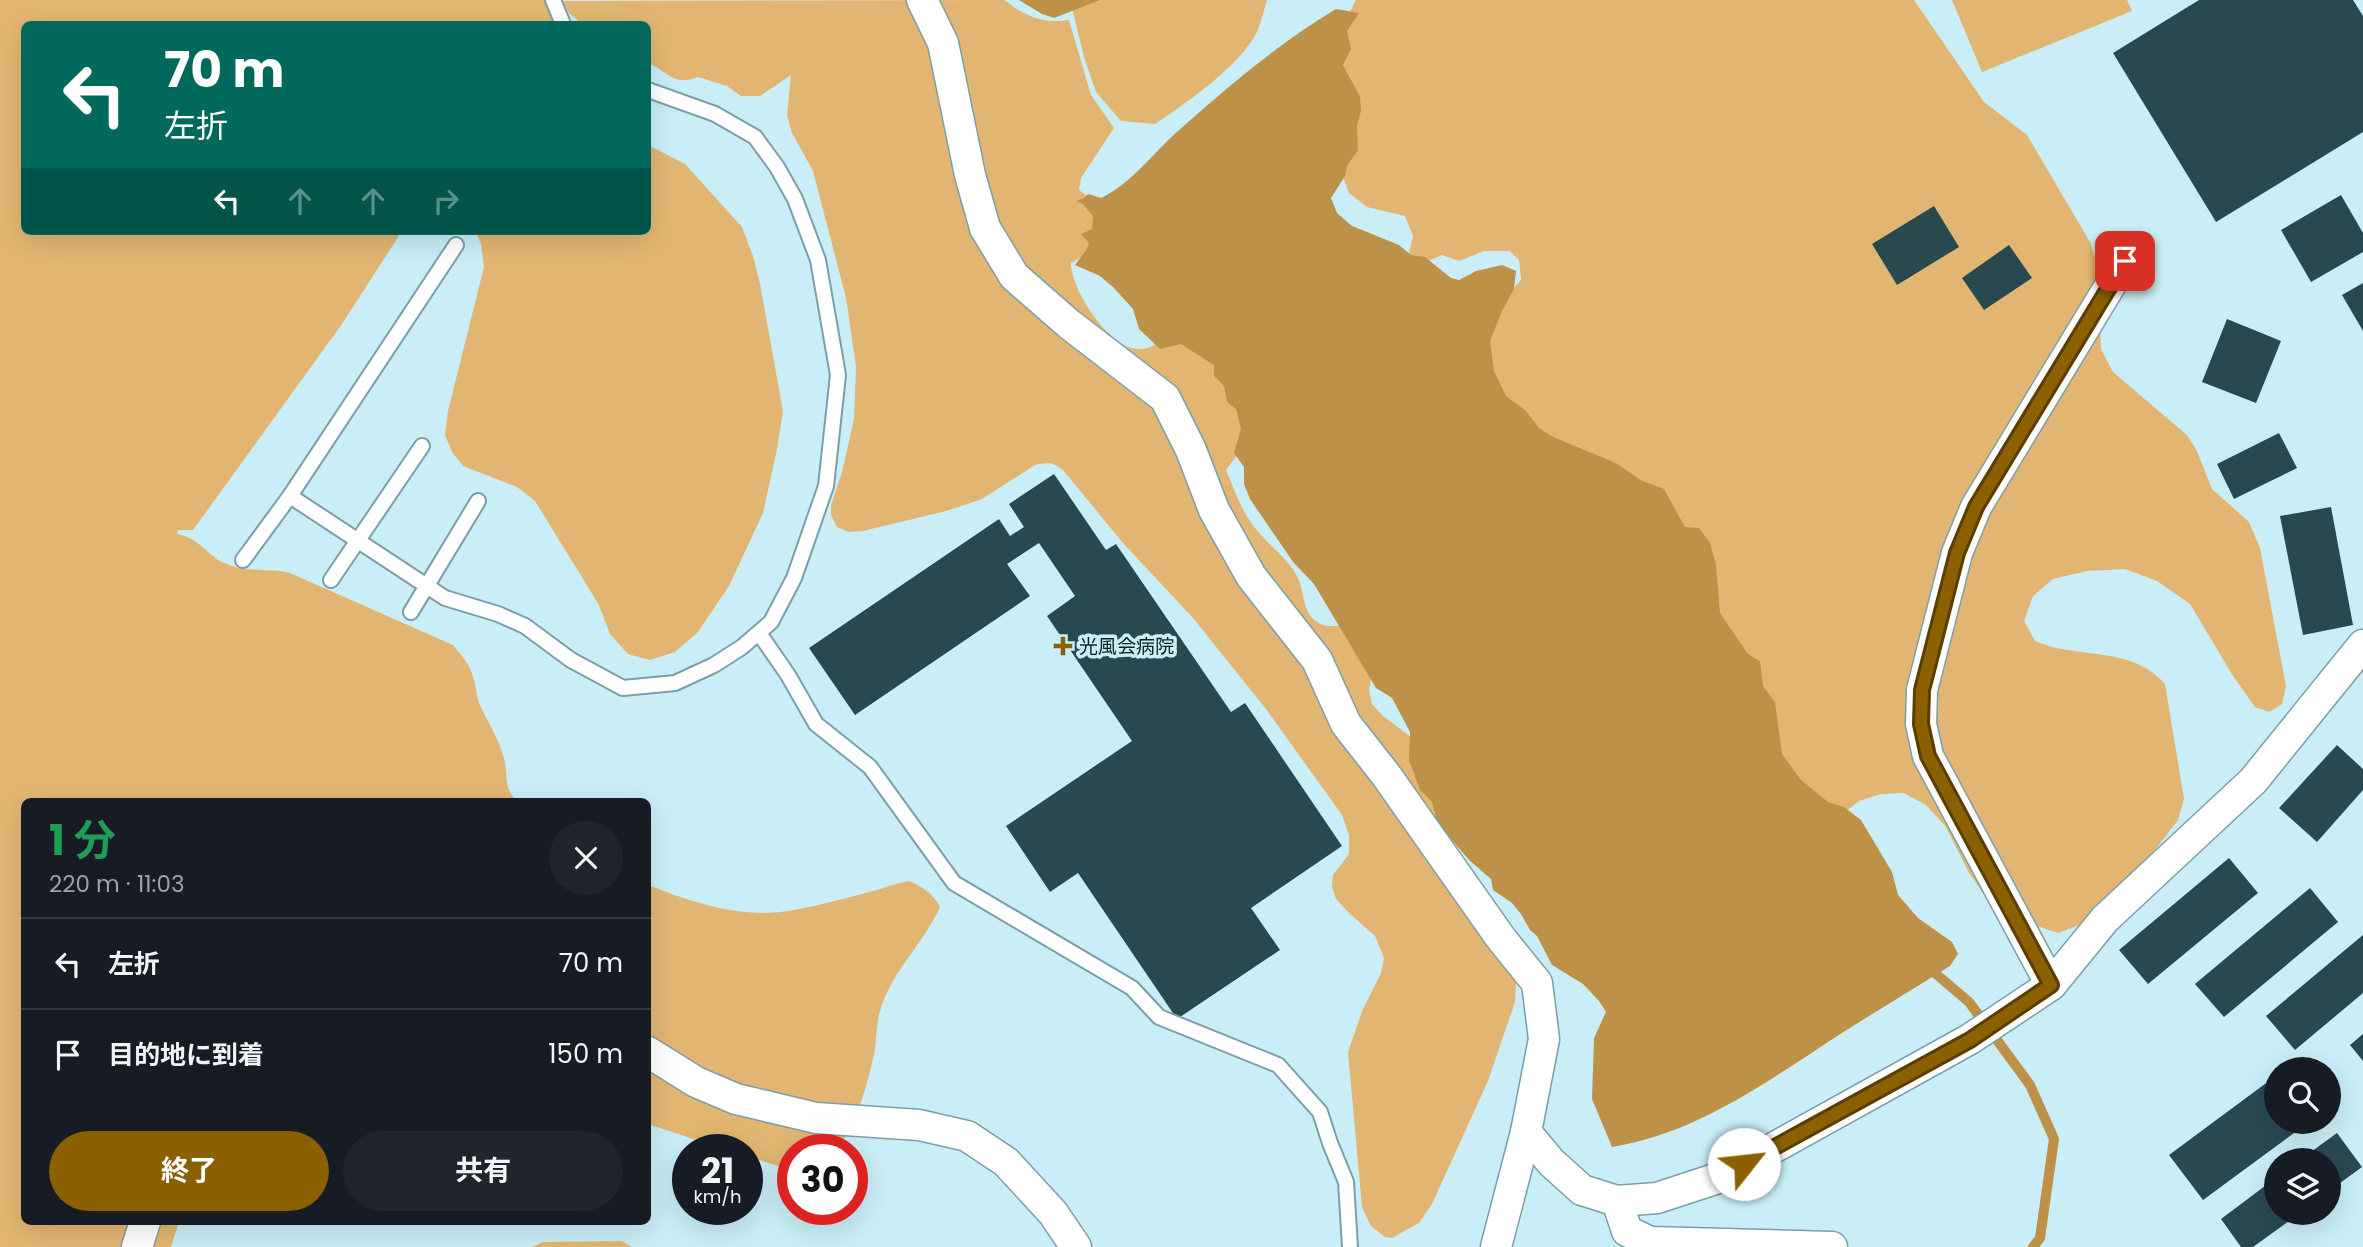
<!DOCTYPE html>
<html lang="ja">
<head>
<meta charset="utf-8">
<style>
  body { margin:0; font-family:Poppins,"Noto Sans JP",sans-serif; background:#20242c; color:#f1f3f6; height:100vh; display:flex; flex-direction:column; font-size:26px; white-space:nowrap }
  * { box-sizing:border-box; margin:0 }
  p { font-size:23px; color:#9ea1a6 }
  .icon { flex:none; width:38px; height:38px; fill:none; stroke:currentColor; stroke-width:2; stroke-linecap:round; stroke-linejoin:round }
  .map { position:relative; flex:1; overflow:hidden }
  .details { position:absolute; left:21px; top:798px; width:630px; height:427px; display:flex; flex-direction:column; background:#171b24; border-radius:10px; box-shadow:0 7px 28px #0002 }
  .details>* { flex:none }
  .banner { position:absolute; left:21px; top:21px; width:630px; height:214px; border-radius:10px; box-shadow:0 7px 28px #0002; background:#00695c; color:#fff; overflow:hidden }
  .fabs { position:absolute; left:2264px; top:1057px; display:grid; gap:14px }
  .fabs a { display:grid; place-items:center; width:77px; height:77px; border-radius:50%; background:#171b24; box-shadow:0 7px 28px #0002; font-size:35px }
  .speed { position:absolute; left:672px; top:1134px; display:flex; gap:14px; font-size:35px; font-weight:700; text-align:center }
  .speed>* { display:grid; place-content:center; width:91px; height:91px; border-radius:50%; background:#171b24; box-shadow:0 7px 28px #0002; line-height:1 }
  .speed small { font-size:18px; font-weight:400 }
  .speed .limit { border:10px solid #d22; background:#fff; color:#111 }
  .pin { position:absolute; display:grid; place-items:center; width:60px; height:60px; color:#fff; margin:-30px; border-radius:14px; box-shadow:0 4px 10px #0006 }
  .me { position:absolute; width:77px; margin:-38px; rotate:61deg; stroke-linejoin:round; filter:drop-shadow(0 0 5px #0008) }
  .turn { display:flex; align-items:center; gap:24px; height:147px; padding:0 28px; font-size:32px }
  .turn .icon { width:91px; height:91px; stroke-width:2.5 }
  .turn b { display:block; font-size:49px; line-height:60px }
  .lanes { display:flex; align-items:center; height:66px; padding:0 28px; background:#0003; justify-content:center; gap:35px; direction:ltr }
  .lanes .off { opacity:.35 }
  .round { display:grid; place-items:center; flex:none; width:74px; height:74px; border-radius:37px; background:#20242c }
  .summary { display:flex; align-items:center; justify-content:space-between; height:119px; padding:0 28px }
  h1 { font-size:42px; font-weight:700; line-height:52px; color:#1e9e55 }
  .button { display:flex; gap:14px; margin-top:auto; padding:14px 28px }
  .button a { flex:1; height:80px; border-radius:42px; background:#8b6001; color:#fff; font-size:28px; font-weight:700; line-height:80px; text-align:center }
  .button a+a { background:#20242c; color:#f1f3f6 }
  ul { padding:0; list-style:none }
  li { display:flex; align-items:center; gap:21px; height:91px; padding:0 28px; border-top:2px solid #363941 }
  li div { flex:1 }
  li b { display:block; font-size:26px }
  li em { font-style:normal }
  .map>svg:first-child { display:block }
  .green { fill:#e2b672 }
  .water { fill:#bd9148 }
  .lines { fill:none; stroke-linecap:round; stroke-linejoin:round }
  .stream { stroke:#bd9148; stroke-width:10 }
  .building { fill:#294950 }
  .lane-casing { stroke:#7c9fa7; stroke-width:18 }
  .street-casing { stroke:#7c9fa7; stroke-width:33 }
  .lane { stroke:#fff; stroke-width:14 }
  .street { stroke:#fff; stroke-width:30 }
  .route-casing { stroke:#5a3e01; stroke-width:18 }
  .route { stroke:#8b6001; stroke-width:12 }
  .poi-dot { fill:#8b6001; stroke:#c9eef7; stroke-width:2.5 }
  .labels { text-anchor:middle; stroke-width:7; stroke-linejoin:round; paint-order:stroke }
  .poi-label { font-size:19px; fill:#0f1c20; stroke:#c9eef7; text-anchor:start }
</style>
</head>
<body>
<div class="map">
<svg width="2363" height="1247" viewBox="0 0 2363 1247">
  <rect width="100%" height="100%" fill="#c9eef7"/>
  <g class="green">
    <path d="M0 0H544L555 24H24V231H402L342 324 193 530H178L177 534C201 538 208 558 229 565 246 572 270 568 290 573L453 645C461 655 470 664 473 677 476 685 476 694 479 703 487 721 499 739 504 758 509 775 502 789 518 801L24 802V1222H179L171 1247H0Z"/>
    <path d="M1004 0C1026 16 1041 24 1069 20L1091 95 1114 128 1081 178 1079 190 1093 201 1096 249 1071 263C1071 290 1109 348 1138 349 1148 350 1155 344 1164 341 1171 339 1179 339 1186 338L1216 358 1247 418 1242 449 1226 470C1235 491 1241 510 1255 528 1268 545 1289 559 1298 578 1305 593 1302 612 1317 622 1326 628 1333 626 1344 625L1373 669 1369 689 1372 704 1383 716 1419 743 1442 821V846L1518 948 1515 1002 1488 1081 1432 1204 1419 1223 1392 1238 1385 1237 1371 1226 1362 1207 1348 1052 1363 1009 1381 973 1384 958 1375 936 1348 912 1336 899 1332 887 1333 875 1349 854V835L1342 815 1266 709 1193 618 1123 543 1063 470C1053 462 1047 462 1035 465L982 499 946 511 863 531 849 532 837 527 831 515V505L842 472 854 419 856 367 846 298 813 171 792 133 787 115 791 75 760 96H741L727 86 698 77C673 87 668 71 648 63V24H582L569 13 563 1Z"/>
    <path d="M1070 0H1267C1264 10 1261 22 1257 32 1240 66 1186 103 1155 124L1121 121 1096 92 1084 57Z"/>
    <path d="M1356 0H1914L1984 102 2027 135 2090 242 2098 266 2101 349 2113 372 2187 435 2197 451 2212 489 2249 522 2260 548 2286 686 2282 704 2269 712 2255 707 2233 676 2190 604 2157 581 2125 569 2087 571 2053 579 2033 596 2024 621 2035 641C2043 644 2053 648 2062 649 2100 656 2138 653 2165 684L2184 799 2178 820 2155 850 2079 925 2058 933 2014 918 1987 899 1969 873 1946 827 1926 805 1904 793 1881 794 1859 801 1831 823 1545 446 1479 375 1490 316 1521 280 1519 260 1510 251H1484L1459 261 1442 255 1422 264 1407 263 1413 236 1405 216 1367 207 1349 193 1338 164 1336 40Z"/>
    <path d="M1952 0H2127L2132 11 1982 72Z"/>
    <path d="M648 145 685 164 742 227 753 256 760 284 783 411 777 449 763 513 729 586 698 632 675 652 650 660 628 654 610 634 599 605 535 501 517 487 463 466 452 452 445 435 448 411 484 267 481 244 475 231H648Z"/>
    <path d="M909 881C923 887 933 893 940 907 924 943 891 972 880 1011 876 1024 877 1040 874 1054 867 1086 857 1123 837 1150H793V1171L747 1156V1150H727L648 1124V885C694 903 744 920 794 910 820 905 847 898 873 891 885 888 896 883 909 881Z"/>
    <path d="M622 1241 632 1247H531L544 1242Z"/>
  </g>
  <g class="water">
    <path d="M1019 0H1100L1054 18 1042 14Z"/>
    <path d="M1336 9 1359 13 1347 31 1351 49 1343 65 1360 97 1361 111 1357 125 1358 150 1347 166 1345 176 1331 198 1337 213 1352 226 1399 245 1411 255 1425 257 1451 278 1459 280 1476 271 1502 265 1516 271 1514 289 1502 311 1490 341 1494 371 1506 396 1525 410 1539 428 1553 437 1616 463 1642 481 1664 489 1685 527 1699 528 1710 543 1716 565 1720 613 1748 654 1760 661 1763 686 1775 702 1782 754 1801 780 1828 802 1844 807 1861 820 1892 872 1898 895 1918 918 1952 942 1958 954 1950 966C1915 988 1880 1009 1845 1031 1772 1078 1700 1133 1612 1147L1592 1099 1594 1038 1606 1012 1599 1001 1583 984 1552 965 1537 936 1530 930 1521 914 1512 903 1493 890 1491 879 1470 861 1438 824 1432 802 1420 790 1409 760 1410 732 1392 698 1376 688 1314 584 1293 562 1250 499 1244 484V467L1234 453 1241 429 1236 409 1227 402 1224 386 1214 376V365L1181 344 1160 349 1139 329 1133 309 1113 287 1100 276 1075 265 1087 249 1089 243 1081 234 1092 229 1093 216 1083 204 1076 201 1084 198 1088 194 1101 198C1131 184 1153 153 1178 131 1228 87 1279 43 1336 9Z"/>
  </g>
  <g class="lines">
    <path class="stream" d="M1936 974 1969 1002 2030 1085 2054 1139 2040 1238 2033 1247"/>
  </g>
  <g class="building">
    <path d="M2199 0H2353L2363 16V132L2216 222 2113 53Z"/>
    <path d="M2341 195 2363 233V252L2311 282 2281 230Z"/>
    <path d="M1934 206 1959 247 1897 285 1872 244Z"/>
    <path d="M2009 245 2032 278 1984 310 1962 278Z"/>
    <path d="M2363 283V331L2342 295Z"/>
    <path d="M2227 319 2281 341 2256 403 2202 382Z"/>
    <path d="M2279 433 2297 468 2234 499 2217 464Z"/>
    <path d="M1054 474 1106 550 1116 544 1231 712 1245 703 1342 846 1251 908 1280 950 1177 1019 1078 873 1050 892 1006 826 1132 741 1047 616 1075 596 1039 543 1007 564 1030 596 855 715 809 648 999 519 1010 536 1024 527 1009 504Z"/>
    <path d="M2331 507 2353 625 2303 635 2280 516Z"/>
    <path d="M2337 745 2363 769V790L2317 842 2279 808Z"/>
    <path d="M2229 858 2258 893 2148 984 2119 950Z"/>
    <path d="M2310 888 2338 922 2224 1017 2195 984Z"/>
    <path d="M2363 935V993L2295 1050 2266 1016Z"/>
    <path d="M2363 1034V1061L2350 1045Z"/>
    <path d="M2277 1075V1122H2309L2203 1200 2169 1155Z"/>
    <path d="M2337 1133 2362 1167 2329 1191V1160H2300Z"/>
    <path d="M2277 1177V1213H2300L2253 1247H2241L2221 1219Z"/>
  </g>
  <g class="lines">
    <g class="lane-casing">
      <g id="lane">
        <path d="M553 0 563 24"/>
        <path d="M290 496 445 598 498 614 525 626 571 660 623 688 675 683 714 665 742 647 771 622 794 578 826 486 838 375 818 260 795 199 777 167 755 137 715 114 648 90"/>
        <path d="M243 560 290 496 456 245"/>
        <path d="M331 580 422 446"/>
        <path d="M411 612 478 501"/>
        <path d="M759 633 788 675 816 724 870 767 954 883 1132 988 1159 1017 1278 1065 1320 1112 1330 1143 1346 1182 1350 1247"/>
      </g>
    </g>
    <g class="street-casing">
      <g id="street">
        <path d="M922 0 943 43 970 175 985 228 1014 276 1069 324 1165 398 1191 450 1214 510 1251 576 1317 660 1346 724 1386 775 1500 937 1537 983 1544 1039 1526 1132 1496 1247"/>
        <path d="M2051 985 1928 756 1921 724 1922 690 1957 553 1976 507 2125 261"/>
        <path d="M648 1052 696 1082 736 1099 816 1118 919 1125 967 1136 1006 1162 1053 1213 1076 1247"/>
        <path d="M1526 1132 1551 1162 1582 1190 1617 1201 1657 1198 1721 1177 1970 1039 2051 985 2105 919 2253 781 2363 645"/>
        <path d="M1617 1201 1627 1231 1650 1242 1832 1247"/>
        <path d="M137 1247 145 1222"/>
      </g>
    </g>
    <use href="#lane" class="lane"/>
    <use href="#street" class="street"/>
  </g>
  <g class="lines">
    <g class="route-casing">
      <path id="route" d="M1744 1164 1970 1040 2051 985 1928 756 1921 724 1922 690 1957 553 1976 507 2125 261"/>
    </g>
    <use href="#route" class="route"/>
  </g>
  <path class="poi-dot" d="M1059.5 635.5h7v7h7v7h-7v7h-7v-7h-7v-7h7z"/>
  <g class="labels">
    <g class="poi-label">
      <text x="1079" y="653">光風会病院</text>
    </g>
  </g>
</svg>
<div class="fabs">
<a><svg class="icon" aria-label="search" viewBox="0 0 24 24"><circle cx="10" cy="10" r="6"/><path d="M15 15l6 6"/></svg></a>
<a><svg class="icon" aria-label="layers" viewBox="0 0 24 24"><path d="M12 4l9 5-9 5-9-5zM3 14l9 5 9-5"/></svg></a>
</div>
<div class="speed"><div>21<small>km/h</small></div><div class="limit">30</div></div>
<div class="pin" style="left:2125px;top:261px;background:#d93025"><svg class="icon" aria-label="arrive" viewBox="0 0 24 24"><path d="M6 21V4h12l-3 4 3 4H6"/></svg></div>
<svg class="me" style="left:1744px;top:1164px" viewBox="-20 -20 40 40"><circle r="19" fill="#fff"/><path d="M0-13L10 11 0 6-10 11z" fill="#8b6001"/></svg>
<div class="banner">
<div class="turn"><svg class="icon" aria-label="left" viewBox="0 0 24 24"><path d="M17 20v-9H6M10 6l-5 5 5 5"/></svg><div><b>70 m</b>左折</div></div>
<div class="lanes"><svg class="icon" aria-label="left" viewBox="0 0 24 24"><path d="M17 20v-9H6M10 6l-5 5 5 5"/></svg><svg class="icon off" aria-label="ahead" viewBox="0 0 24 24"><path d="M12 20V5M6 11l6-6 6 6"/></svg><svg class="icon off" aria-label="ahead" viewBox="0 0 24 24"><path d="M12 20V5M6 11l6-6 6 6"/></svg><svg class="icon off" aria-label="right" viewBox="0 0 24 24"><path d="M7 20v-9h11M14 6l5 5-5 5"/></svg></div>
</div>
<section class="details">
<div class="summary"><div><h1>1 分</h1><p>220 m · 11:03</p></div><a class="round"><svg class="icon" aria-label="close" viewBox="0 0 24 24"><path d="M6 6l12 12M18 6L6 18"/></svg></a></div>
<ul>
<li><svg class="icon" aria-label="left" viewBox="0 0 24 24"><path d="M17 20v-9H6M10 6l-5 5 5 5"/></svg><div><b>左折</b></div><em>70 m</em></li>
<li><svg class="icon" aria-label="arrive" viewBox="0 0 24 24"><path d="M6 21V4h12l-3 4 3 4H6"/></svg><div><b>目的地に到着</b></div><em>150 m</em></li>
</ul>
<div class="button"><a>終了</a><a>共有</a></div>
</section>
</div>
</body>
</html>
